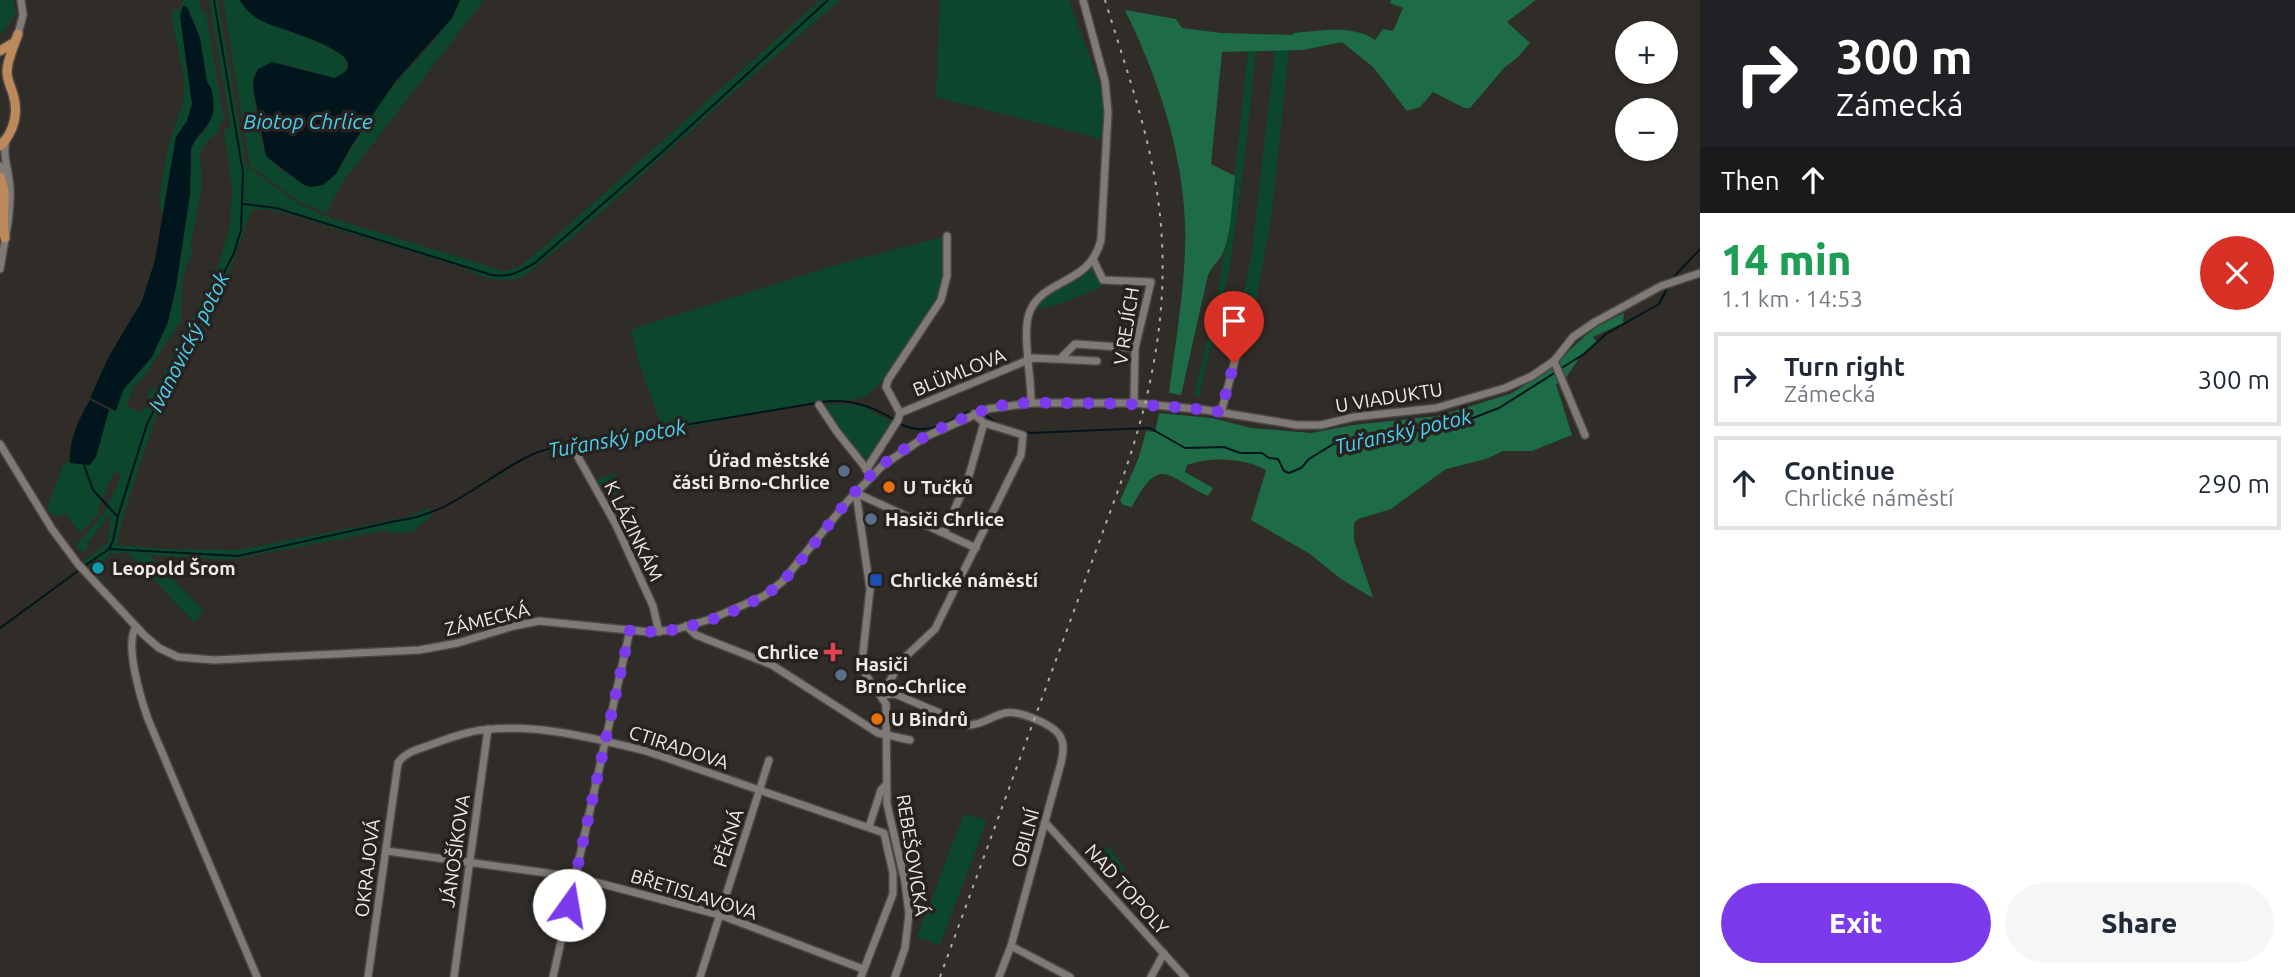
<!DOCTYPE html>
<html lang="en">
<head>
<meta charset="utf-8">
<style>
  body { margin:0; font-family:Ubuntu,sans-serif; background:#f6f6f7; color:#1f2937; height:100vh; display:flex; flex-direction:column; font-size:26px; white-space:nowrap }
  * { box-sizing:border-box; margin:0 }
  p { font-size:23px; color:#747a83 }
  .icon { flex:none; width:38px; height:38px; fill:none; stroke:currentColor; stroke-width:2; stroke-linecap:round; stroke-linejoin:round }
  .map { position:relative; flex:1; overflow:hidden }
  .sheet { display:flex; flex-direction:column; background:#fff; width:595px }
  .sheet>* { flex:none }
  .top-card { background:#202124; color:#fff; overflow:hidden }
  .buttons { position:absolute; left:1615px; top:21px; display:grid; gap:14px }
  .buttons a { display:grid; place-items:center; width:63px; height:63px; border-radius:50%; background:#fff; box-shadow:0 2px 5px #0004; font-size:35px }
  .pin { position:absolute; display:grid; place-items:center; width:60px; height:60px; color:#fff; margin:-72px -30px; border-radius:50% 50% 50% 0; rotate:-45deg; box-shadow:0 0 7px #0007 }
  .pin .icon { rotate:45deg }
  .me { position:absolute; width:77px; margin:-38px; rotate:13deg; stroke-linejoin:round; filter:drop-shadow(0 0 5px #0008) }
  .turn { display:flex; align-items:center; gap:24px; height:147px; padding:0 21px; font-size:32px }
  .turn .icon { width:91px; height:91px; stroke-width:2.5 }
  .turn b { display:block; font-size:49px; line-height:60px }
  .then { display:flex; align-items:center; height:66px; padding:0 21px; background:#0003; gap:14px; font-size:26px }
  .round { display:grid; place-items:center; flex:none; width:74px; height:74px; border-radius:37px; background:#f6f6f7 }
  .head { display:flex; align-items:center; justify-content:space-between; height:119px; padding:0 21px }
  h1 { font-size:42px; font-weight:800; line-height:52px; color:#1e9e55 }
  .button { display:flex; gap:14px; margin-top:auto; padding:14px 21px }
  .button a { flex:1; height:80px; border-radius:42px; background:#7c3aed; color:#fff; font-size:28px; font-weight:800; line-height:80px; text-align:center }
  .button a+a { background:#f6f6f7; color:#1f2937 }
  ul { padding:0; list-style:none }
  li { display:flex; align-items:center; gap:21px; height:94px; margin:0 14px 10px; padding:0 7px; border:4px solid #e0e1e3; border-radius:0px }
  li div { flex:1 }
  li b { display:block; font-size:26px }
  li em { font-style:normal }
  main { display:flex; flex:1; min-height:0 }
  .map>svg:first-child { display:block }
  .green { fill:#0c472d }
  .forest { fill:#1d6b47 }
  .water { fill:#00151c }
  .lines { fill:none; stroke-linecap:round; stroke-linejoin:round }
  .stream { stroke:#00151c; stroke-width:2 }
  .minor-casing { stroke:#4b4745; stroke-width:10 }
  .major-casing { stroke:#4b4745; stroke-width:12 }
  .minor { stroke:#807a76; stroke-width:7 }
  .major { stroke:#bc895b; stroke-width:9 }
  .rail { stroke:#afaca9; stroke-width:2; stroke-dasharray:3.5 7; stroke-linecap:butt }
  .route { stroke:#7c3aed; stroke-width:12; stroke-dasharray:0 21.6 }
  .service-dot { fill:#5c6f8a; stroke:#27221f; stroke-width:2.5 }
  .food-dot { fill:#e8710a; stroke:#27221f; stroke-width:2.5 }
  .culture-dot { fill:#0f9aa8; stroke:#27221f; stroke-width:2.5 }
  .transit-dot { fill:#1a4fb4; stroke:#27221f; stroke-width:2.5 }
  .health-dot { fill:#e0444e; stroke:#27221f; stroke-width:2.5 }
  .labels { text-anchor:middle; stroke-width:7; stroke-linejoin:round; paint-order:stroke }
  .street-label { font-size:19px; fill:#edeae8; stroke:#27221f }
  .poi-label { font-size:19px; font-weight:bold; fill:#edeae8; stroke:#27221f; text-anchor:start }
  .water-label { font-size:21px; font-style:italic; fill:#46d2f3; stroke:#27221f }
</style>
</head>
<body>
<main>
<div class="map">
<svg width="1700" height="977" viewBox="0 0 1700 977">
  <rect width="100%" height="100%" fill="#302c28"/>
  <g class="green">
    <path d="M0 0H13L16 16H14L4 31 0 33Z"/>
    <path d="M184 0H199L200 6 206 13 224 120 220 123 218 132 206 142 200 153 202 184 191 243 192 255 186 266 182 282 181 321 143 378 134 386 126 406 139 412 143 411 148 401 149 391 158 385 215 274 225 244 230 224 232 188 224 129 231 128 209 0H218L246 166 300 205 328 217 503 271 517 268 543 248 820 0H840L725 100 572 238 522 277C505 283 481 279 467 269L304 219 271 210 254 209 251 211 228 276 154 422 122 520 117 545 167 549 238 550 408 517 428 508 431 514 435 513 412 532 390 533 388 530 229 560 150 555 204 611 194 622 128 553H111L105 558 101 579 84 561 108 543 111 513 88 542 86 552 79 550 77 544 104 513 122 475 114 472 97 511 99 513 86 528 79 532 66 514 53 516 47 508 64 463 67 465 69 456 70 463 90 465 109 410 115 411 123 390 152 357 168 322 176 287 190 194 191 149 193 143 207 127C207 79 208 52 187 7L180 16 192 104 187 121 176 137 162 215 159 199 168 146 184 100V78L172 20 173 11 181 8Z"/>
    <path d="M223 0H240V2C254 11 268 21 282 28 296 36 355 48 346 68 344 74 340 76 334 78L281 64 261 67C257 71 254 75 253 81 252 92 261 144 266 155 272 166 306 189 319 186 335 183 356 138 366 123 376 109 386 93 398 80 418 58 450 27 460 0H484L343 182 326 213 301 203 250 166Z"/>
    <path d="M940 0H1069L1103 94 1104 108 1101 139 936 97Z"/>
    <path d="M1275 50H1289L1271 220 1249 338 1235 335 1252 251Z"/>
    <path d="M1248 51H1256L1244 164 1229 270 1199 397 1194 396 1216 303 1229 224Z"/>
    <path d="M943 237 944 284 939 297 884 380 867 395 856 399 797 405 663 432 602 439 601 433 661 425 639 363 631 332 635 328 839 264Z"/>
    <path d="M1095 268 1102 286C1080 296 1059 307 1035 308L1045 296Z"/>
    <path d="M845 404 861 406 893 422 866 462 863 461 826 411 819 405Z"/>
    <path d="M616 473 620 489 618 492 607 498 596 481Z"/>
    <path d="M964 814 987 820 940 945 917 937Z"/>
    <path d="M1108 846 1125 869 1109 881 1092 857Z"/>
  </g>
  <g class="forest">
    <path d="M1391 0H1536L1507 22 1530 43 1518 57 1504 68 1470 108H1464L1433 92 1420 107 1407 111 1373 67 1342 42 1303 50 1222 52 1211 164 1235 176C1232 200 1232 230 1223 253 1219 261 1212 266 1208 275L1181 395 1169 393C1176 337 1187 278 1185 222 1182 148 1157 76 1125 10L1176 19 1182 28 1222 33 1292 35 1294 33C1319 31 1353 24 1375 40L1383 29 1393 31 1403 8 1390 3Z"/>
    <path d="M1624 313 1623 323 1593 337 1598 343 1580 357 1565 379 1556 384 1572 435 1532 451H1503L1486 459 1446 469 1391 509 1358 519 1354 523V540L1373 598 1341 579 1310 554 1251 520 1266 470C1246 458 1209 456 1187 465L1185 472 1213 488 1208 496C1165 476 1160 454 1132 507L1123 505 1120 501 1139 457 1146 431 1155 432 1159 413 1212 418 1251 428 1311 433 1353 425 1438 416 1510 394 1545 373 1585 336 1598 326Z"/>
  </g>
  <g class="water">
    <path d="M240 0H460L452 18 395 82 350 148 336 174 323 185 311 187 304 185 266 156 254 92 253 81 258 69 272 62 334 78C388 57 275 28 264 22 254 18 245 9 240 0Z"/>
    <path d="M183 6 187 7 200 38 207 82C212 88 212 91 213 98 217 126 199 128 191 149L190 194 176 287 168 322 152 357 123 390 116 411 90 398 109 356 142 301 155 260 176 137 187 121 192 104 180 16Z"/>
    <path d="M90 400 109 410 96 457 90 465 70 463C68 442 79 418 90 400Z"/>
  </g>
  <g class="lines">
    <g class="stream">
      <path d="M244 204 276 208 492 275C510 278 520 271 535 263L660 154 828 0"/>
      <path d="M1672 279 1700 249"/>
      <path d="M1560 369 1584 354 1606 334 1659 304 1668 287"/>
      <path d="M822 402C849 398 873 406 896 421"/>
      <path d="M985 415 999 424 1030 433 1150 428 1185 448 1224 447 1240 453H1262L1269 458 1278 459 1284 471 1289 473 1301 468 1309 459 1335 443 1360 442 1465 421 1499 408 1556 372"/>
      <path d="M900 424C927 437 943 423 968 412"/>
      <path d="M84 465 93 490 116 515"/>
      <path d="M109 549 238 556 396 521C453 514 484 477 533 454 544 449 558 447 570 444L816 403"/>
      <path d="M83 567 109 549 113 541 118 516 147 424 234 253 241 230 243 172 214 0"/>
      <path d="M0 628 78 571"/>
    </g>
    <g class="minor-casing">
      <g id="minor">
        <path d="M18 34 23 15 21 0"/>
        <path d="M0 166 8 177"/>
        <path d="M1093 259 1103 280 1151 282 1135 348 1134 403"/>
        <path d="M0 269C4 243 11 216 10 190 10 173 2 158 6 140"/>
        <path d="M1061 358 1075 344 1135 348"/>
        <path d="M1554 361 1585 435"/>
        <path d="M1031 403C1032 379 1021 331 1030 311 1044 278 1090 285 1101 240L1108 112 1105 81 1083 0"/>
        <path d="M819 405 837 432 869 472"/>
        <path d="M900 413 1033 358 1097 361"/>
        <path d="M1221 413 1240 341"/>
        <path d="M0 444 52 529 78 564 144 635 159 648 178 657 214 660 419 650 458 643 514 626 539 621 649 632 674 630 711 619 764 596 782 582 847 502 883 465 925 437 988 409 1031 403H1134L1206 410 1297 425H1321L1354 417 1436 408 1505 388 1532 376 1554 361 1573 337 1595 322 1661 286 1700 273"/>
        <path d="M573 448 615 523 653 606 659 632"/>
        <path d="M866 470 898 420 900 413 886 387 888 380 941 300 947 276V236"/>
        <path d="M856 493 870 589 862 662 866 675 886 704 887 804 905 882 909 914 905 948 895 977"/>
        <path d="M856 493 976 548"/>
        <path d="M944 533 968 479 984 423"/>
        <path d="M686 626 696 635 772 665 878 733 910 740"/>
        <path d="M136 627C124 644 141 699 148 719L257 977"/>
        <path d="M882 695 895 694 968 725C983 725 991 716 1005 713 1018 710 1053 724 1060 736 1065 745 1063 753 1061 763L1011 946 999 977"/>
        <path d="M882 695 901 661 935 629 1021 455 1023 435 984 423 974 414"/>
        <path d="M1045 822 1185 977"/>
        <path d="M869 827 881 790 886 785"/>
        <path d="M387 851 576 877 720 915 863 969"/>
        <path d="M1011 946 1070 977"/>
        <path d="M368 977 398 763C405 752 419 749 430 745 447 739 464 732 482 730 536 723 594 738 646 751L884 833 893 873V894L861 977"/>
        <path d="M454 977 488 729"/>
        <path d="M553 977 630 630"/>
        <path d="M700 977 769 760"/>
        <path d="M1151 977 1164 953"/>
      </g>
    </g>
    <g class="major-casing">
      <g id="major">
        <path d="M0 51 13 43"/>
        <path d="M0 146C14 132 19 113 13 94 11 87 7 80 7 72 7 60 14 46 18 34"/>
        <path d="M0 177C9 197 0 218 5 238"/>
      </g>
    </g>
    <use href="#minor" class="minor"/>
    <use href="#major" class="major"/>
    <path class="rail" d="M940 977 1124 474C1159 373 1174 275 1153 169 1142 112 1122 56 1105 0"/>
  </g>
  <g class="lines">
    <path class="route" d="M569 905 630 630C644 632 658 633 672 630 704 625 761 603 783 581 815 547 839 506 872 474 903 445 947 423 987 409 1012 401 1041 403 1067 403 1118 403 1170 405 1221 412L1234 363"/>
  </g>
  <g class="service-dot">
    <circle cx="844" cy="471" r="7"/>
    <circle cx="871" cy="519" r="7"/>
    <circle cx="841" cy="675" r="7"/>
  </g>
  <g class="food-dot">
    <circle cx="889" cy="487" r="7"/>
    <circle cx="877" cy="719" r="7"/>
  </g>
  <circle class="culture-dot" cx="98" cy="568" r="7"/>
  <rect class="transit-dot" x="869" y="573" width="14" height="14" rx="3.5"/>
  <path class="health-dot" d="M829.5 641.5h7v7h7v7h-7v7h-7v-7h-7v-7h7z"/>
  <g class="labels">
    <g class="street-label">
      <text transform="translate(1126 326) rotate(-81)" y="7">V REJÍCH</text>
      <text transform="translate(959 372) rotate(-22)" y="7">BLÜMLOVA</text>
      <text transform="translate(1389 397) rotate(-9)" y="7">U VIADUKTU</text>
      <text transform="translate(634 531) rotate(64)" y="7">K LÁZINKÁM</text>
      <text transform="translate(487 619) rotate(-14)" y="7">ZÁMECKÁ</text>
      <text transform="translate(679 747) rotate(18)" y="7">CTIRADOVA</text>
      <text transform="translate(728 838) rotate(-72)" y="7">PĚKNÁ</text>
      <text transform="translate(1025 838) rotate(-75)" y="7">OBILNÍ</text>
      <text transform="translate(455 851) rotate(-82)" y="7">JÁNOŠÍKOVA</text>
      <text transform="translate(913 855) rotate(81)" y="7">REBEŠOVICKÁ</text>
      <text transform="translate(367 868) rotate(-83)" y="7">OKRAJOVÁ</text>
      <text transform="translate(1127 889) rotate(48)" y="7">NAD TOPOLY</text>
      <text transform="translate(694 894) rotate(17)" y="7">BŘETISLAVOVA</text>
    </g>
    <g class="poi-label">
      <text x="830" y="467" text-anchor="end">Úřad městské<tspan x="830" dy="22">části Brno-Chrlice</tspan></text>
      <text x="903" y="494">U Tučků</text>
      <text x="885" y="526">Hasiči Chrlice</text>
      <text x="112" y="575">Leopold Šrom</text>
      <text x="890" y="587">Chrlické náměstí</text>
      <text x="819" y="659" text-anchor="end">Chrlice</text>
      <text x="855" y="671">Hasiči<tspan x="855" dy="22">Brno-Chrlice</tspan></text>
      <text x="891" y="726">U Bindrů</text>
    </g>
    <g class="water-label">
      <text x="308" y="129">Biotop Chrlice</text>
      <text transform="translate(189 342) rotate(-63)" y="7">Ivanovický potok</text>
      <text transform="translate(1403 432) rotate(-13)" y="7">Tuřanský potok</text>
      <text transform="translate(617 439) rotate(-10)" y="7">Tuřanský potok</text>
    </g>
  </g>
</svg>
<div class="buttons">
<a>+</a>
<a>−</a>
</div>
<div class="pin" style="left:1234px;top:363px;background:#d93025"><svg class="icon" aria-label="arrive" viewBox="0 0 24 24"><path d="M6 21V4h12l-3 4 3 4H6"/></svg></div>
<svg class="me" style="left:569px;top:905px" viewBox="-20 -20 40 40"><circle r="19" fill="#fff"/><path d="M0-13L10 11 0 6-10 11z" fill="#7c3aed"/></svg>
</div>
<section class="sheet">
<div class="top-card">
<div class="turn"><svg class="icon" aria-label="right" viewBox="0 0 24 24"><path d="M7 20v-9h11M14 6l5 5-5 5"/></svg><div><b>300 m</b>Zámecká</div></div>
<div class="then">Then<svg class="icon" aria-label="ahead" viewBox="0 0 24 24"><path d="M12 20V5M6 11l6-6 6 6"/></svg></div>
</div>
<div class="head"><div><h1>14 min</h1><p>1.1 km · 14:53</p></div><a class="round" style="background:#d93025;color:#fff"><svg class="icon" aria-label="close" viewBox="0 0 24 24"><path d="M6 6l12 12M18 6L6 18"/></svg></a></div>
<ul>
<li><svg class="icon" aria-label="right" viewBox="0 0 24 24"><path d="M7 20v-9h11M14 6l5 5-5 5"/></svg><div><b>Turn right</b><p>Zámecká</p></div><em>300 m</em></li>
<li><svg class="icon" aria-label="ahead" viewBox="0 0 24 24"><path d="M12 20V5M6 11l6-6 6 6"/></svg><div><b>Continue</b><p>Chrlické náměstí</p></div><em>290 m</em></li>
</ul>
<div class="button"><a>Exit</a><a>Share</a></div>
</section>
</main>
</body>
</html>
